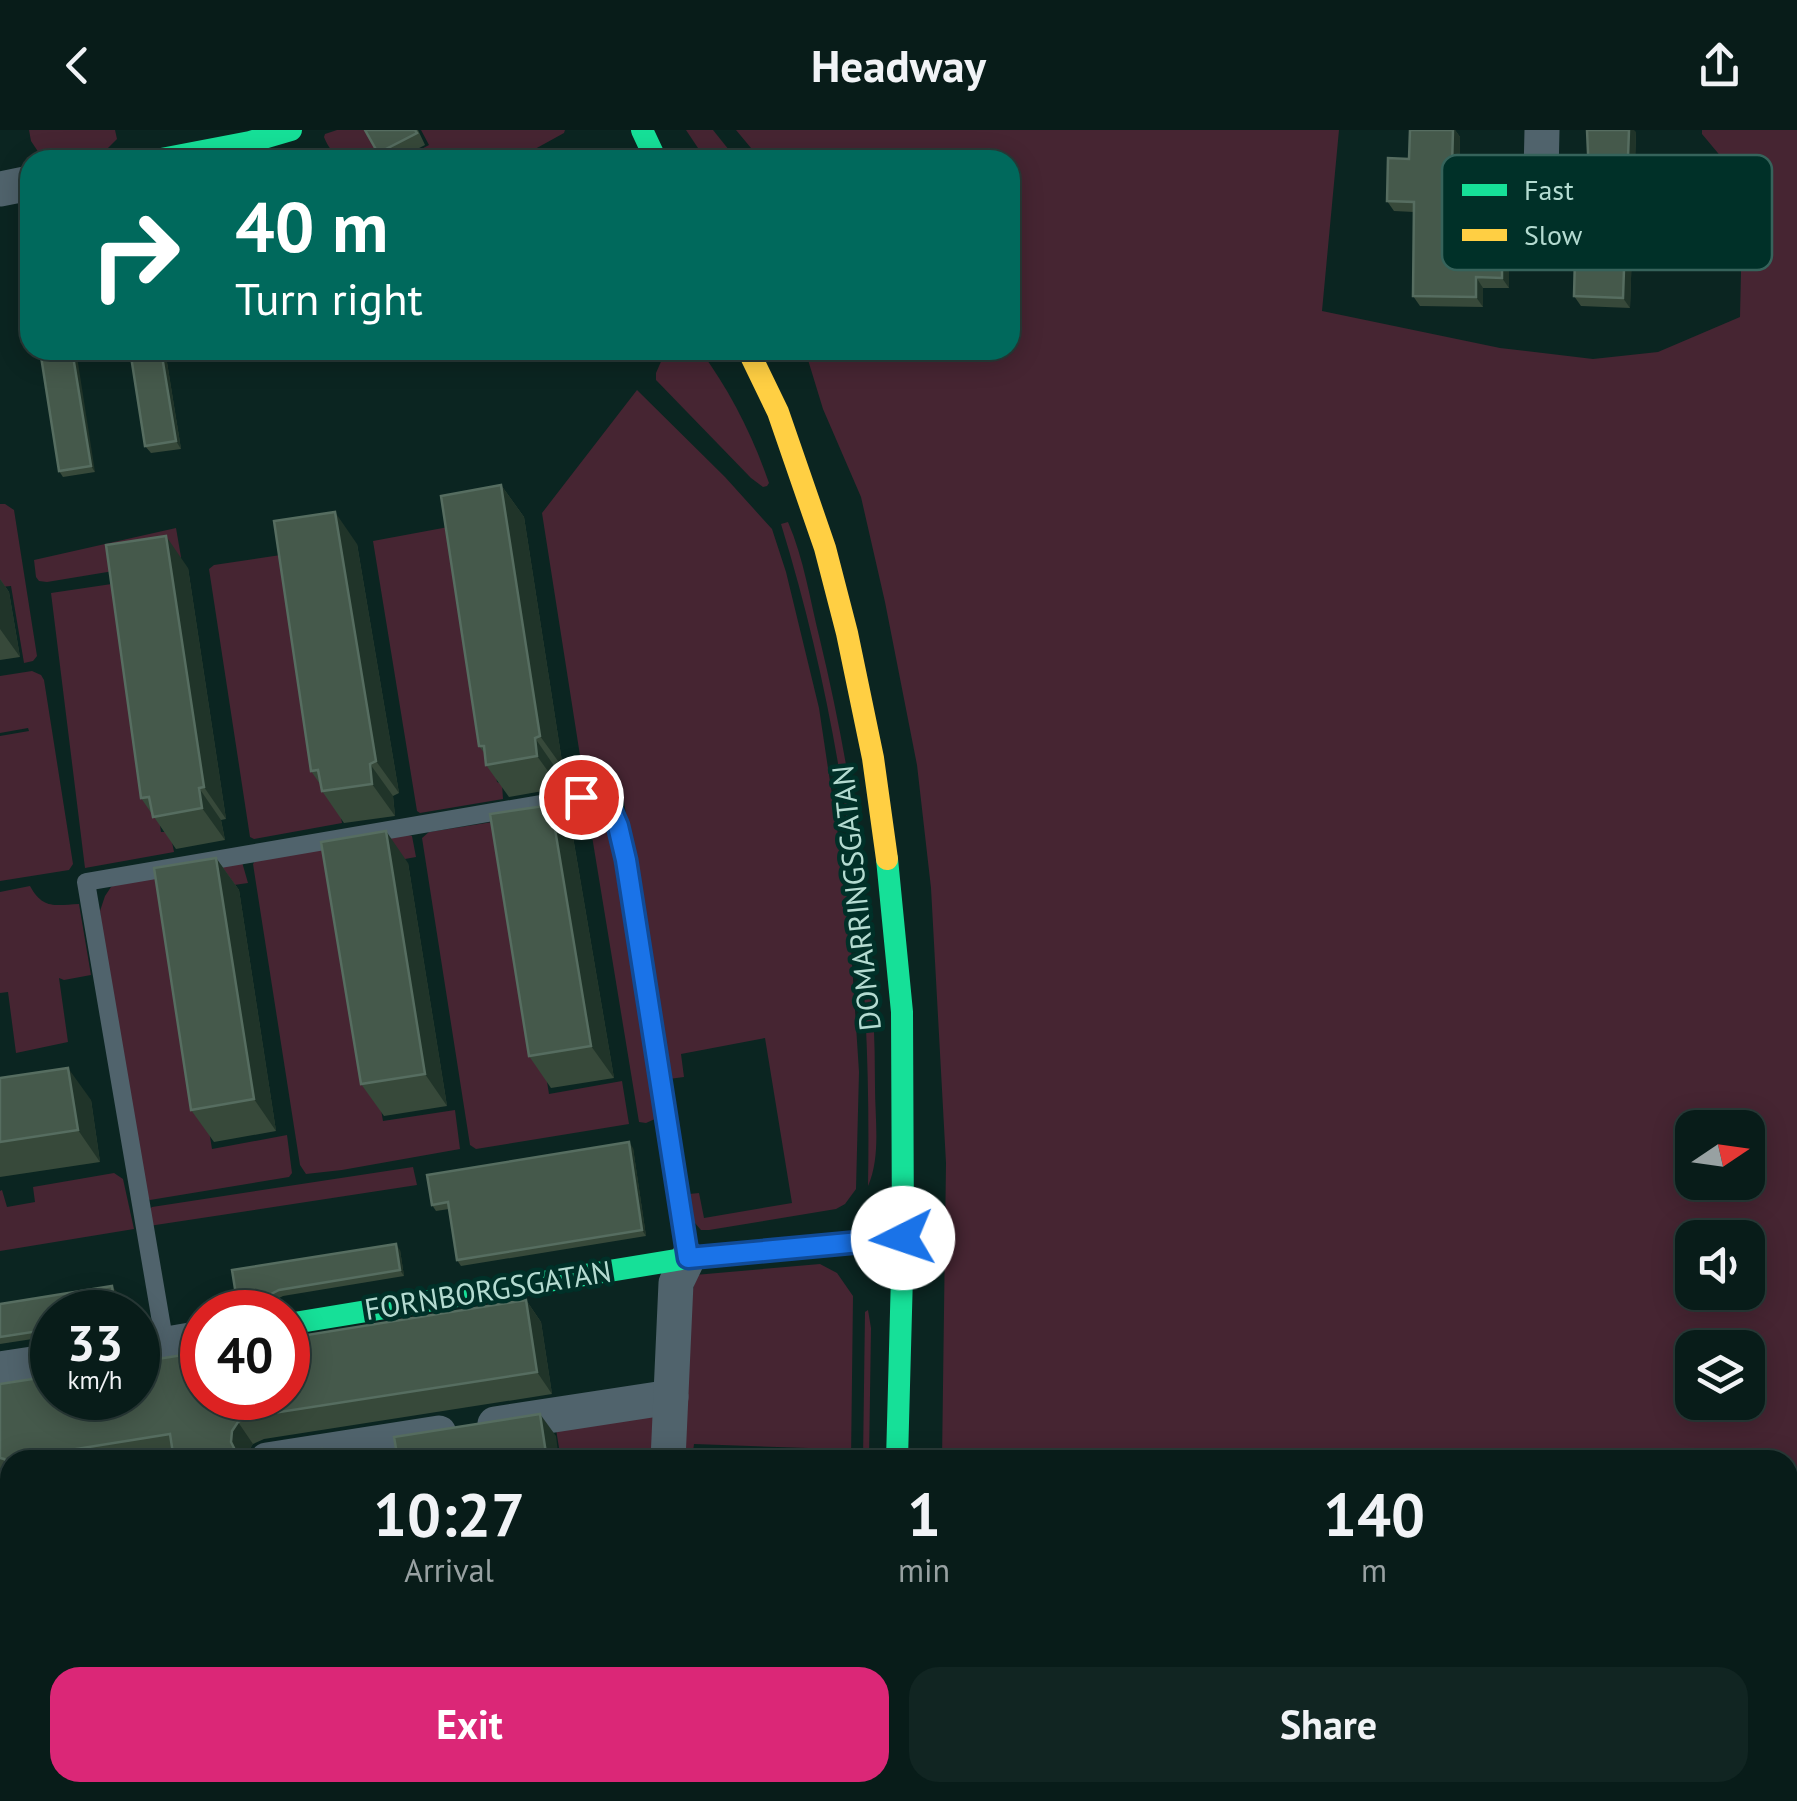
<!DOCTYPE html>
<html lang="en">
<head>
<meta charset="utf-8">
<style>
  body { margin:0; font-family:"PT Sans",sans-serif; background:#112522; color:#f1f3f6; height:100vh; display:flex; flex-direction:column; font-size:38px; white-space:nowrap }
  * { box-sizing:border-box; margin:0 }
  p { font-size:32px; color:#98a1a2 }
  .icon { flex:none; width:55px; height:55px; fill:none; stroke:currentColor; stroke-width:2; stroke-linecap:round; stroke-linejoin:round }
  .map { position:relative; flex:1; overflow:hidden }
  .drawer { position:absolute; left:0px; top:1320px; width:1798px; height:352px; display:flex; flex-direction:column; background:#081c19; border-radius:30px 30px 0 0; box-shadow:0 5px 25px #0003,0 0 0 2px #293a38 }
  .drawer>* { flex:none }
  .banner { position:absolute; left:20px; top:20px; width:1000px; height:210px; border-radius:30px; box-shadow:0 5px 25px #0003,0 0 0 2px #293a38; background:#00695c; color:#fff; overflow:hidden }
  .needle { width:65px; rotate:77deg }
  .controls { position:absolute; left:1675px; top:980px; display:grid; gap:20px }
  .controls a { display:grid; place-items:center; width:90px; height:90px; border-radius:20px; background:#081c19; box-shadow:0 5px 25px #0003,0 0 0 2px #293a38; font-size:50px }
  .speed { position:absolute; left:30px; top:1160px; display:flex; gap:20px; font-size:50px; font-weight:700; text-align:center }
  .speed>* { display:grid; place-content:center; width:130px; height:130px; border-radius:50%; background:#081c19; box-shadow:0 5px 25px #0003,0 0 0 2px #293a38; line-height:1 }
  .speed small { font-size:25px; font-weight:400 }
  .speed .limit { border:15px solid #d22; background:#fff; color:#111 }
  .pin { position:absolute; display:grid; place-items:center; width:85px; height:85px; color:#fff; margin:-42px; border:5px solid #fff; border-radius:50%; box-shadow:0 2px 10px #0007 }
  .me { position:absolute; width:110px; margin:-55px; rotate:266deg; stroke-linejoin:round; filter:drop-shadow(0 0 8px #0008) }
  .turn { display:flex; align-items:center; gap:35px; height:210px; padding:0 50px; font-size:45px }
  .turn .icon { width:130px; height:130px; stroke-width:2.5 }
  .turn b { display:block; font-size:70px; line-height:85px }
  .eta { display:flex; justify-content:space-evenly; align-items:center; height:170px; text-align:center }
  .eta b { font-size:60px; font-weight:700; line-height:70px }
  .button { display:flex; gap:20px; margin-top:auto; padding:20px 50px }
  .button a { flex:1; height:115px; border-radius:30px; background:#db2777; color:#fff; font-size:40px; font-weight:700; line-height:115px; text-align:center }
  .button a+a { background:#112522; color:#f1f3f6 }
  header { display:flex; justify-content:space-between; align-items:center; height:130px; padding:0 50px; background:#081c19; font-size:45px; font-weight:700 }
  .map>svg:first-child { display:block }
  .green { fill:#462532; fill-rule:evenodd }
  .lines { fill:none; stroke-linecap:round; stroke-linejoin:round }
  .lane { stroke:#50636c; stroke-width:18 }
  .street { stroke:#50636c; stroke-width:35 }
  .fast { stroke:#16e098; stroke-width:22 }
  .slow { stroke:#ffcf43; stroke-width:22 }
  .wall { fill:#37493a }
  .shaded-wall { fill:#203429 }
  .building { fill:#45594b; stroke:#566d60; stroke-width:2.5 }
  .route-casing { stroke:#114b97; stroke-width:25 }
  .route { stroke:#1a73e8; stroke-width:18 }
  .labels { text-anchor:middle; stroke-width:9; stroke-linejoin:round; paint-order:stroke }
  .street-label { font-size:30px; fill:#b4dbd1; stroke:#003028 }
  .key { fill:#003028; stroke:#36635b; stroke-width:2.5 }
  .key-label { font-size:28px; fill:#b4dbd1 }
</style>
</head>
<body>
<header><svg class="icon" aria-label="back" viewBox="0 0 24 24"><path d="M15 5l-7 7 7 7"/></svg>Headway<svg class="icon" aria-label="share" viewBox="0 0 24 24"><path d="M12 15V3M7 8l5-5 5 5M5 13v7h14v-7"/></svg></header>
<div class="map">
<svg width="1797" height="1671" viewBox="0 0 1797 1671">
  <rect width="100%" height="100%" fill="#0b2521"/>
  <g class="green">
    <path d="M29 0H115L117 9 108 18 41 26 31 11Z"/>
    <path d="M337 0H375L370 9 381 30C352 30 337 38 324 7L325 4Z"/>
    <path d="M421 0H565L564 3 515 30H400L429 15Z"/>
    <path d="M686 0H713L737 30H706Z"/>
    <path d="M736 0H1339L1322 181 1500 218 1593 229 1658 222 1740 187 1743 53 1702 4V0H1797V1671H941V1662H1788V1330H942L946 1033 931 758 917 635 885 472 861 367 823 279 805 220H1010V30H761ZM1692 998H1748V1052H1692ZM1692 1108H1748V1162H1692ZM1692 1218H1748V1272H1692Z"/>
    <path d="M666 220H700C730 261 752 304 769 353L767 356 763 357 751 348 656 250V243Z"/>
    <path d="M637 260 725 347 772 399 786 442 819 578 848 772 859 942 856 1059 845 1074 836 1079 709 1100H701L694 1092 689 1064 699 1063 704 1088 792 1073 765 908 681 924 684 947 669 949 621 653 592 657 585 654 584 651 542 383Z"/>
    <path d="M0 374H5L14 380 37 526 33 531 24 533 11 456 0 457Z"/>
    <path d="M788 392C804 429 810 470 820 510 855 655 875 807 875 957 875 989 881 1027 868 1056 872 828 848 612 781 394Z"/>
    <path d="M459 395 497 652 502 654 503 669 420 683 417 681 373 411Z"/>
    <path d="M176 398 181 427 180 430 47 452 39 451 36 447 34 430Z"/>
    <path d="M294 423 342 693 254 709 250 707 209 439 214 435Z"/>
    <path d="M125 452 161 702H170L174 722 85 738 51 463Z"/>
    <path d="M32 541 41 545 44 550 73 734 69 740 0 751V606L29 601 28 598 0 603V546Z"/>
    <path d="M580 678 583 700 508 712 549 964 622 951 629 994 476 1019 470 1015 422 708 429 702Z"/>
    <path d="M590 683 609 699 655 989 646 993 639 992 589 688Z"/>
    <path d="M408 705 412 706 416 727 340 741 383 991 455 980 460 1019 342 1040 306 1044 300 1035 253 734 257 729Z"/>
    <path d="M242 732 248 753 171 764 212 1019 287 1005 292 1043 289 1047 150 1070 146 1067 105 824 100 781 105 766 111 757 119 752Z"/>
    <path d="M30 756C43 780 56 775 79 774L91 845 64 850 59 848 68 912 16 923 8 862 0 863V762Z"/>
    <path d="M413 1037 417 1055 149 1096V1080L152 1077Z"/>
    <path d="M114 1043 123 1049 134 1099 0 1121V1061L2 1060 7 1077 35 1072 33 1057Z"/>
    <path d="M820 1134 837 1143 853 1166 851 1330H808V1318L694 1314 692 1330H681L680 1255 695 1145Z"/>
    <path d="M868 1180 871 1198 869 1330H863L865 1182Z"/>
    <path d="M655 1282 654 1330H561L555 1293Z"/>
    <path d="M10 1562V1662L57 1663 59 1671H10L0 1642V1564Z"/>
  </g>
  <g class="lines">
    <path class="lane" d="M165 1215 86 752 581 667 609 675 618 696 626 730 688 1126"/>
    <g class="street">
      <path d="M1541 44 1542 0"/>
      <path d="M0 59 30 53"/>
      <path d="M138 1219 202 1208"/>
      <path d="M0 1239 52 1231"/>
      <path d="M495 1294 671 1267"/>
      <path d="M267 1330 439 1303"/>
      <path d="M668 1330 676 1153 688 1128"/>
      <path d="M0 1560 10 1558"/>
      <path d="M439 1671 494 1662"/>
      <path d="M659 1671V1662"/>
    </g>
    <g class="fast">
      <path d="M642 0 656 30"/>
      <path d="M156 30 250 12 291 0"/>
      <path d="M887 729 902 882 903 1108 897 1330"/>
      <path d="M288 1194 688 1128 903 1108"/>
      <path d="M890 1662V1671"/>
    </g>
    <path class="slow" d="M748 220 778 282 825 418 847 503 873 628 887 729"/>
  </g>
  <g class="wall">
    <path d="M365 0H418L425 15 396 30H382Z"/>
    <path d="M1410 0H1455L1460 7 1457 108 1502 109 1509 119V158H1483V177L1420 176 1413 166 1414 82 1394 81 1387 71 1409 29Z"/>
    <path d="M1636 2 1632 118H1631L1632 120 1630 178 1581 176 1574 166 1576 90 1589 45Z"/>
    <path d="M40 220 95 342 63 347 59 341Z"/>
    <path d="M130 220H165L181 319 151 323 145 316Z"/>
    <path d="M501 355 524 387 563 638 557 640 560 658 509 667 486 635 485 624 479 616Z"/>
    <path d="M357 414 399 663 393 666 395 686 344 693 322 661 320 654 311 641Z"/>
    <path d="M188 438 226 689 221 690 225 710 176 719 141 668Z"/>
    <path d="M0 449 9 462 20 527 0 530Z"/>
    <path d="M573 707 614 948 551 958 529 926Z"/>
    <path d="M216 728 239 760 276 1001 214 1012 191 980Z"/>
    <path d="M408 733 447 976 384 986 361 954Z"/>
    <path d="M0 948 91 970 100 1032 0 1047Z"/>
    <path d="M633 1018 646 1106 461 1136 457 1130 449 1079 436 1081 432 1075Z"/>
    <path d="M400 1120 404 1146 283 1166 269 1173 241 1177 237 1171Z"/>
    <path d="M117 1162 120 1182H52V1206L0 1214V1174Z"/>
    <path d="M526 1170 541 1192 552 1264 264 1309 253 1314 247 1323V1328L10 1330V1349L0 1351V1254Z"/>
    <path d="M10 1361V1538L0 1540V1367L6 1366Z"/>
  </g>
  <g class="shaded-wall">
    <path d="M1453 0H1455L1460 7 1457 118 1450 108Z"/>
    <path d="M1629 0H1634L1636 2 1632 118 1625 108Z"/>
    <path d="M1502 109 1509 119V158L1502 148Z"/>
    <path d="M1625 110 1632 120 1630 178 1623 168Z"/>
    <path d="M1476 147 1483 158V177L1476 167Z"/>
    <path d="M72 220H76L95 342 91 336Z"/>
    <path d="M161 220H165L181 319 176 311Z"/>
    <path d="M501 355 524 387 563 638 540 606Z"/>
    <path d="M335 382 357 414 399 663 376 631Z"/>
    <path d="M166 406 188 438 226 689 204 657Z"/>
    <path d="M0 449 9 462 20 527 0 499Z"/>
    <path d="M535 608 557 640 560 658 537 626Z"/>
    <path d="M370 634 393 666 395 686 372 654Z"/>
    <path d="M199 658 221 690 225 710 202 678Z"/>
    <path d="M551 675 573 707 614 948 591 916Z"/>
    <path d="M386 701 408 733 447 976 425 944Z"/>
    <path d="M216 728 239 760 276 1001 254 969Z"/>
    <path d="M68 938 91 970 100 1032 78 1000Z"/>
    <path d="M629 1012 633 1018 646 1106 642 1100Z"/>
    <path d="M396 1114 400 1120 404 1146 400 1140Z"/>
    <path d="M112 1156 117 1162 120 1182H116Z"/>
    <path d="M526 1170 541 1192 552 1264 537 1242Z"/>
    <path d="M540 1284 556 1306 559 1330H547Z"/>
    <path d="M238 1292 253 1314 247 1323V1330L235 1320 231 1312 232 1301Z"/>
    <path d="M408 1662H420L419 1671Z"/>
  </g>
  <g class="building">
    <path d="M365 0H415L417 3 378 23Z"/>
    <path d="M1410 0H1453L1450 108 1502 109V148L1476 147V167L1413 166 1414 72 1387 71 1388 28 1409 29Z"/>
    <path d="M1587 0H1629L1625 108H1622L1625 110 1623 168 1574 166 1576 90 1575 45H1589Z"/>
    <path d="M30 104V157L22 105Z"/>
    <path d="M40 220H72L91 336 59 341Z"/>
    <path d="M130 220H161L176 311 145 316Z"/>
    <path d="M501 355 540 606 535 608 537 626 486 635 484 616H479L441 366Z"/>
    <path d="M335 382 376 631 370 634 372 654 322 661 318 640 311 641 274 391Z"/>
    <path d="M166 406 204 657 199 658 202 678 153 687 149 667 141 668 106 415Z"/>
    <path d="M551 675 591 916 529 926 490 684Z"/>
    <path d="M386 701 425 944 361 954 321 712Z"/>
    <path d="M216 728 254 969 191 980 154 738Z"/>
    <path d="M68 938 78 1000 0 1012V948Z"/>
    <path d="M629 1012 642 1100 457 1130 448 1072 432 1075 427 1045Z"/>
    <path d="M396 1114 400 1140 279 1160 265 1167 237 1171 232 1140Z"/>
    <path d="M112 1156 116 1182H52V1199L0 1207V1174Z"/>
    <path d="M526 1170 537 1242 248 1287 238 1292 232 1301 231 1312 235 1320 245 1328 255 1329 322 1319 323 1330H174L170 1304 70 1320 72 1330H10V1334L4 1329 0 1328V1254L52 1246V1268H138V1232L202 1222V1268H288V1208Z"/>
    <path d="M540 1284 547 1330H398L394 1307Z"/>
    <path d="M10 1361V1514L0 1515V1367L6 1366Z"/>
    <path d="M48 1662H408L415 1668 427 1670 454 1666 455 1671H49Z"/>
    <path d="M684 1662H792V1671H683Z"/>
  </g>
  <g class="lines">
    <g class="route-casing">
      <path id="route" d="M581 667 609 675 618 696 626 730 688 1128 903 1108"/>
    </g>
    <use href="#route" class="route"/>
  </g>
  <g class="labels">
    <g class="street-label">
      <text transform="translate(857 768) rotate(-96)" y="10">DOMARRINGSGATAN</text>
      <text transform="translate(488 1161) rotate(-9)" y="10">FORNBORGSGATAN</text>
    </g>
  </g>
  <rect x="1442" y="25" width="330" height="115" rx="15" class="key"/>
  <rect x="1462" y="54" width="45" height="12" fill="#16e098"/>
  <rect x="1462" y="99" width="45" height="12" fill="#ffcf43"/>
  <g class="key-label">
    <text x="1524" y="70">Fast</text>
    <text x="1524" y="115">Slow</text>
  </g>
</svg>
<div class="controls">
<a><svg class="needle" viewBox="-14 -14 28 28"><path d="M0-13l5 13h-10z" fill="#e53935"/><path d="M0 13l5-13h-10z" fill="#98a1a2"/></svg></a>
<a><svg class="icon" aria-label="sound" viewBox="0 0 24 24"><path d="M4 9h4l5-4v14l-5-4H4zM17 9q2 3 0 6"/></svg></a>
<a><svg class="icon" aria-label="layers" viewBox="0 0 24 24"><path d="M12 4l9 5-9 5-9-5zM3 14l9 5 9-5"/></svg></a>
</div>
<div class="speed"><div>33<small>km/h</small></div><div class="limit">40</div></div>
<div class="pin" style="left:581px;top:667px;background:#d93025"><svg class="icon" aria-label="arrive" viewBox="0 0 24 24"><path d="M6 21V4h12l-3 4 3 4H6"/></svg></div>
<svg class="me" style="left:903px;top:1108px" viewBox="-20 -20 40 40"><circle r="19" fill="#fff"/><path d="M0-13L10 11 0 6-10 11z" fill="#1a73e8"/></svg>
<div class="banner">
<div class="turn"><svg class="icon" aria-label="right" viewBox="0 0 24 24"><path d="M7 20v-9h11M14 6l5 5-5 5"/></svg><div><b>40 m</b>Turn right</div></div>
</div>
<section class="drawer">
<div class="eta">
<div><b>10:27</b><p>Arrival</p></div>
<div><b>1</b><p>min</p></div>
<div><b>140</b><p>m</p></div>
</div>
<div class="button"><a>Exit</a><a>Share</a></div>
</section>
</div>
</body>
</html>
